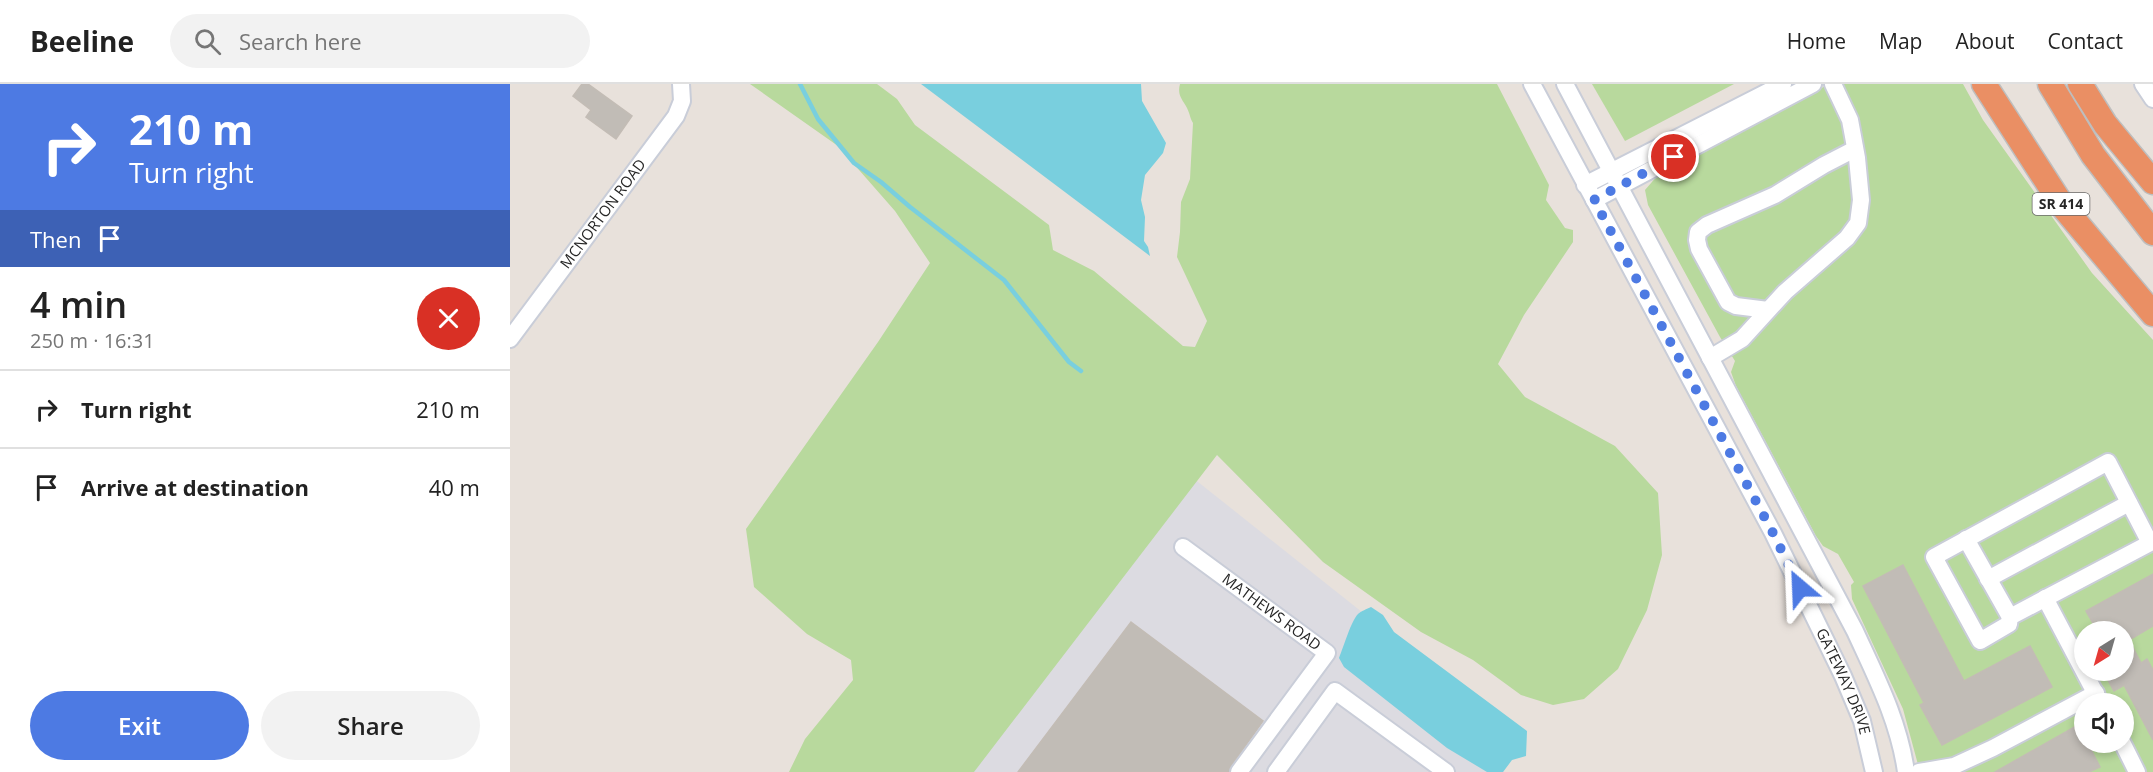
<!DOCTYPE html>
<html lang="en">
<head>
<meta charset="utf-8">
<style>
  body { margin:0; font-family:"Open Sans",sans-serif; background:#f2f2f2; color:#222; height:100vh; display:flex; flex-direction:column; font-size:22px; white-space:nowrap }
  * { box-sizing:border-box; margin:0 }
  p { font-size:20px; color:#767676 }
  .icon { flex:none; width:33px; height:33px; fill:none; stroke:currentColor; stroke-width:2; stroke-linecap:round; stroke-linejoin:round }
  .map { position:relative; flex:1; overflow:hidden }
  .sheet { display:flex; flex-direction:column; background:#fff; width:510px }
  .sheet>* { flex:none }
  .banner { background:#4d7ae3; color:#fff; overflow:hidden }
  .needle { width:39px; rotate:217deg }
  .controls { position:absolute; left:1564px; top:537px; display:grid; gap:12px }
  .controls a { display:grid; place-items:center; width:60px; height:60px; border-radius:50%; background:#fff; box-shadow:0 3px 9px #0003; font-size:30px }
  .pin { position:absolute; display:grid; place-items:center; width:51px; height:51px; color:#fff; margin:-26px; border:3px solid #fff; border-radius:50%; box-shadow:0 2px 6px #0007 }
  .me { position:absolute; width:66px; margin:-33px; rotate:334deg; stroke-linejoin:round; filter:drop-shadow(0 0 4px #0008) }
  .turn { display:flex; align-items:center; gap:21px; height:126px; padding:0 30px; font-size:27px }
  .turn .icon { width:78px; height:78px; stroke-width:2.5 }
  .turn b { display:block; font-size:42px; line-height:51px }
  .then { display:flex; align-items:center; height:57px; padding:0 30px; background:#0003; gap:12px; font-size:22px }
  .round { display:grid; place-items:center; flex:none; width:63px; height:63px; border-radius:32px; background:#f2f2f2 }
  .headline { display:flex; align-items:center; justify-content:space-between; height:102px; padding:0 30px }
  h1 { font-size:36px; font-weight:600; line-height:45px }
  .button { display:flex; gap:12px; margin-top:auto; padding:12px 30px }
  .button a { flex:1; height:69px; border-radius:36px; background:#4d7ae3; color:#fff; font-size:24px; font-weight:600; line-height:69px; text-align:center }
  .button a+a { background:#f2f2f2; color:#222 }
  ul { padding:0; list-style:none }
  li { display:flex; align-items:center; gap:18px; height:78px; padding:0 30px; border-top:2px solid #e0e0e0 }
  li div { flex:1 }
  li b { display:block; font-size:22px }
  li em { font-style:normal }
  header { display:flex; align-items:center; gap:36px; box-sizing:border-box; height:84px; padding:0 30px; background:#fff; border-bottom:2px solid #e0e0e0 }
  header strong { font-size:28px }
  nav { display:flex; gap:33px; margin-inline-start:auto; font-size:21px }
  .search { width:420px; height:54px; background:#f2f2f2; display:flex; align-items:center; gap:15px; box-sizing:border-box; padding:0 21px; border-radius:33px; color:#767676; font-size:22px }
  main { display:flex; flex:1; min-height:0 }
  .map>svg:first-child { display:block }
  .industrial { fill:#dcdbe1 }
  .green { fill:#b8d99d; fill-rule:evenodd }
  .water { fill:#79cfde }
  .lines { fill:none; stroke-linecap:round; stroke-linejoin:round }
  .stream { stroke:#79cfde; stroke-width:4.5 }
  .building { fill:#c1bcb6; stroke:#c3bcb5; stroke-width:1.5 }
  .minor-casing { stroke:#c9cdd8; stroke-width:20 }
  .highway-casing { stroke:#bebebe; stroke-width:27 }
  .minor { stroke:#fff; stroke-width:16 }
  .highway { stroke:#ea8f64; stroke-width:24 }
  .route { stroke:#4d7ae3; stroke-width:10; stroke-dasharray:0 18 }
  .labels { text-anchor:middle; stroke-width:4.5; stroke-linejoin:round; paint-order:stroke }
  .shield { fill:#fff; stroke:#686868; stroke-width:1.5 }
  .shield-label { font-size:14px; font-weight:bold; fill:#272727 }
  .street-label { font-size:15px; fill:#272727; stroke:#fff }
</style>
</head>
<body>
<header>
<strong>Beeline</strong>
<div class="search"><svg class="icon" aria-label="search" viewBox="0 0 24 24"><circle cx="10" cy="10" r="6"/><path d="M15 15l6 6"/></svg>Search here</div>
<nav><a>Home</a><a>Map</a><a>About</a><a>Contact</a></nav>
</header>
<main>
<section class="sheet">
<div class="banner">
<div class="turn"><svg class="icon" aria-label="right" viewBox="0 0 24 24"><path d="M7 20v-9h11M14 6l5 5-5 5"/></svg><div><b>210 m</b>Turn right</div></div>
<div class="then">Then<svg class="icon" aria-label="arrive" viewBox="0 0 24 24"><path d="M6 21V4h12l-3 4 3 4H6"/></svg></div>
</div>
<div class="headline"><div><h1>4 min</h1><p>250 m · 16:31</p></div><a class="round" style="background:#d93025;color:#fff"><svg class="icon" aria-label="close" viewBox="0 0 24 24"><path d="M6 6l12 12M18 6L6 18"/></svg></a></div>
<ul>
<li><svg class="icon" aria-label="right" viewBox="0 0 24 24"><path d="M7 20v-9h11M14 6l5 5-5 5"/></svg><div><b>Turn right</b></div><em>210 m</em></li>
<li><svg class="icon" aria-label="arrive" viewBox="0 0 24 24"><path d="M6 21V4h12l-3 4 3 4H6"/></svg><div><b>Arrive at destination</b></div><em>40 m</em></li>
</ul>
<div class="button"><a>Exit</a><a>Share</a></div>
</section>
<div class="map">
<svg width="1643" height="688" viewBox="0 0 1643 688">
  <rect width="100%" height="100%" fill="#e8e1db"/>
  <path class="industrial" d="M678 390 862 536 994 688H461Z"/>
  <g class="green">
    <path d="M240 0H367L387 15 405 41 539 141 543 166 584 187 673 262 685 263 697 237 667 173 670 148 671 118 680 95 683 39C680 34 680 30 677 24 672 15 667 11 670 0H987L1039 101 1036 116 1055 144 1063 146V158L1014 231 988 280 1015 313 1105 362 1148 409 1152 471 1137 526 1108 585 1074 615 1043 621 1011 611 963 576 911 548 813 478 707 371 464 688H279L295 655 343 596 341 576 297 550 244 503 236 445 368 258 420 179 385 127 328 62Z"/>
    <path d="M1082 0H1224L1115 57Z"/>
    <path d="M1319 0H1453L1473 36 1582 189 1643 256V688H1410L1393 625 1342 515 1341 501 1344 498 1328 470 1313 462 1306 452 1226 302 1221 288 1225 277 1210 253 1138 121 1135 106 1148 91ZM1575 548H1614V586H1575ZM1575 620H1614V658H1575Z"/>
  </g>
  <g class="water">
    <path d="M411 0H631L632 17 656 59 653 69 635 91 631 116 635 133 634 157 638 163 640 172Z"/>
    <path d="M861 523 873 531 884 548 1017 647 1016 672 1002 676 993 688H977L937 664 834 583 829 574C834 562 841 537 848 530 851 527 857 525 861 523Z"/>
  </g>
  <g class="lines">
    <path class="stream" d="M290 0 308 35 344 79 371 98 400 123 494 196 559 278 571 287"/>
  </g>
  <g class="building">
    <path d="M72 0H78L122 32 106 55 76 33 81 26 63 12Z"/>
    <path d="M1393 481 1454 597 1520 562 1542 603 1432 661 1410 621 1414 619 1353 502Z"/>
    <path d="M1643 490V542L1619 556 1631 579 1637 575 1643 586V656L1614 601 1604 607 1598 596 1607 592 1604 586H1614V548H1588L1576 527Z"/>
    <path d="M621 538 753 637 721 682 719 688H508Z"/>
    <path d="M1568 641 1575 654V658H1577L1590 683 1579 688H1485Z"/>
  </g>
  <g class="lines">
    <g class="minor-casing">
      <g id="minor">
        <path id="s1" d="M1022 0 1263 449 1333 592 1352 637 1364 688"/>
        <path d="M1055 0 1345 547C1366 593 1389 637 1396 688"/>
        <path d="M1633 0 1643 15"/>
        <path d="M1075 101 1273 0"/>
        <path d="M1084 116 1303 0"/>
        <path d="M1258 226 1226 222 1218 218 1189 165 1187 156 1188 148 1197 141 1265 111 1314 81 1345 65"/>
        <path id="s2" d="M0 255 166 32 172 17 171 0"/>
        <path d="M1200 274 1232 255 1275 208 1337 154 1348 139 1351 116 1347 74 1340 36 1323 0"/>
        <path d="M1598 378 1640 459 1500 533 1499 540 1470 557 1424 473Z"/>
        <path d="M1456 455 1500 533"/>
        <path id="s3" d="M673 463 817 569 729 688"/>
        <path d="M1478 495 1619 419"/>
        <path d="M1535 514 1591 620"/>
        <path d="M1612 658 1627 688"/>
        <path d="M766 688 825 607 936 688"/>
        <path d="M1409 688 1444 682 1483 664 1586 609"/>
      </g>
    </g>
    <g class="highway-casing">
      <g id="highway">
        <path d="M1474 0 1554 124 1643 230"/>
        <path d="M1540 0 1583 71 1643 149"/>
        <path d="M1570 0 1595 40 1643 98"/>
      </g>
    </g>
    <use href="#minor" class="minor"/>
    <use href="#highway" class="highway"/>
  </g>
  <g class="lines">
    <path class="route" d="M1164 73 1084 116 1263 449 1290 504"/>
  </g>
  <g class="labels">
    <rect class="shield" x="1522.5" y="109" width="57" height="22" rx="4.5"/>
    <g class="shield-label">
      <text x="1551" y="125">SR 414</text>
    </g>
    <g class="street-label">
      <text dy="5" stroke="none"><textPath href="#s2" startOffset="156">MCNORTON ROAD</textPath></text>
      <text dy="5" stroke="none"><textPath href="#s3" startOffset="110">MATHEWS ROAD</textPath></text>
      <text dy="5" stroke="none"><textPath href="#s1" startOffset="674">GATEWAY DRIVE</textPath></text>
    </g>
  </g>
</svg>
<div class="controls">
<a><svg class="needle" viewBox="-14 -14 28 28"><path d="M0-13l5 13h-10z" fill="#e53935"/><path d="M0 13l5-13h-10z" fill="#767676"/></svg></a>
<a><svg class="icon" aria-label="sound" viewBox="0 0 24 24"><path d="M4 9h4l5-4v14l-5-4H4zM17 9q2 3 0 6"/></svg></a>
</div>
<div class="pin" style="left:1164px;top:73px;background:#d93025"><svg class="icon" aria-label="arrive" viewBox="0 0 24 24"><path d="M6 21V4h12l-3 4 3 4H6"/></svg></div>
<svg class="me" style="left:1290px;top:504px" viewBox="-20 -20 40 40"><path d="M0-17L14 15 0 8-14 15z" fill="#4d7ae3" stroke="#fff" stroke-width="4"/></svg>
</div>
</main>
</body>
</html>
